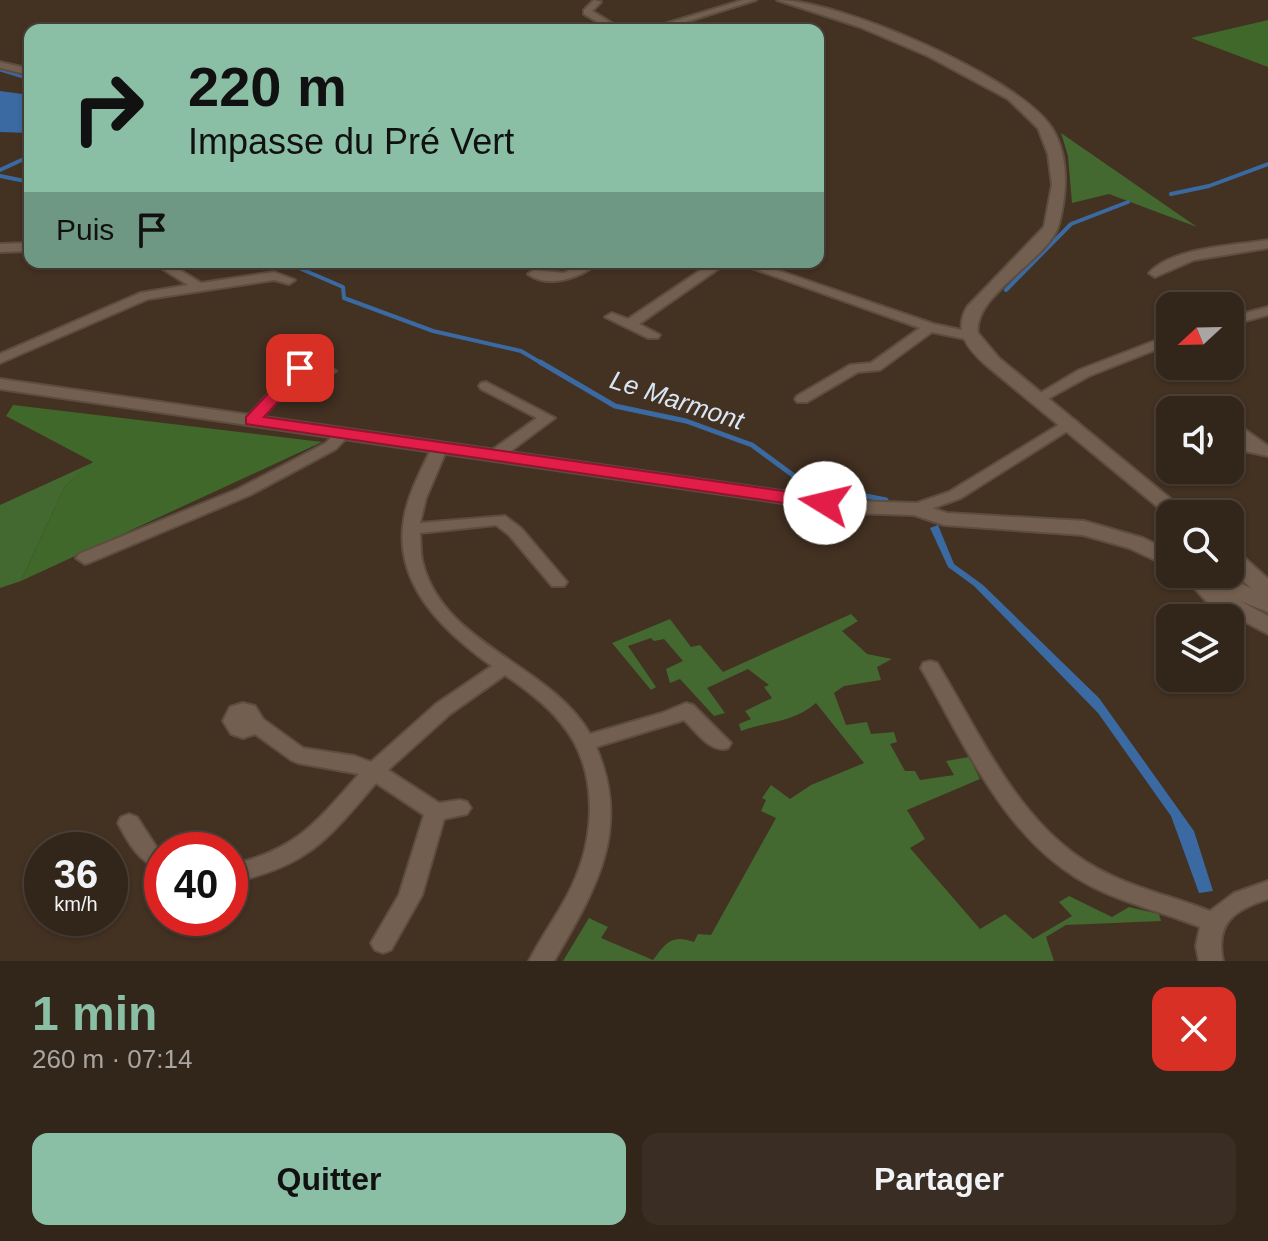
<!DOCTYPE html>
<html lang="fr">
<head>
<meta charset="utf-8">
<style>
  body { margin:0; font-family:Helvetica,sans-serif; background:#3a2d23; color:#f1f3f6; height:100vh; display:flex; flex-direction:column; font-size:30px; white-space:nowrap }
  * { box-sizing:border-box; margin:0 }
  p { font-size:26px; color:#a8a5a2 }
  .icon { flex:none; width:44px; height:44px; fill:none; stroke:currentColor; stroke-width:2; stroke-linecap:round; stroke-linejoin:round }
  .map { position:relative; height:961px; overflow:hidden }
  .details { display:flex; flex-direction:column; background:#32251a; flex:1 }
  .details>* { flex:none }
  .hud { position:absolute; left:24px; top:24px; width:800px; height:244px; border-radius:16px; box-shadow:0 2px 6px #0004,0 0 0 2px #4d4239; background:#8abfa5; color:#111; overflow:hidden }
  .needle { width:52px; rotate:248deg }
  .buttons { position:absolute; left:1156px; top:292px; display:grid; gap:16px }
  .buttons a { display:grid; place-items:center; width:88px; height:88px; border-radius:16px; background:#32251a; box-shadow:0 2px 6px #0004,0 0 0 2px #4d4239; font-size:40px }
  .speed { position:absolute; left:24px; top:832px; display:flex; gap:16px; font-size:40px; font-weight:700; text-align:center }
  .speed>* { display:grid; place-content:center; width:104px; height:104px; border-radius:50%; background:#32251a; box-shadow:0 2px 6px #0004,0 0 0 2px #4d4239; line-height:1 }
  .speed small { font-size:20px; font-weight:400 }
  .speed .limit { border:12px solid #d22; background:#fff; color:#111 }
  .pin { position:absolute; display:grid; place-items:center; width:68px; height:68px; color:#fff; margin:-34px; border-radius:16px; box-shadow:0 4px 12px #0006 }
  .me { position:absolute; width:88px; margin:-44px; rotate:279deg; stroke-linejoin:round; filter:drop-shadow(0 0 6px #0008) }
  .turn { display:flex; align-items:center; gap:28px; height:168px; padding:0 32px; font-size:36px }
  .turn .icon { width:104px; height:104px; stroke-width:2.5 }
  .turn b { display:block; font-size:56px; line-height:68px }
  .then { display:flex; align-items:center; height:76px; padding:0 32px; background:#0003; gap:16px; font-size:30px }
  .round { display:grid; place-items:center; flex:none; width:84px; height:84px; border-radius:16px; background:#3a2d23 }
  .headline { display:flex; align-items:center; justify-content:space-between; height:136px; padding:0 32px }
  h1 { font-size:48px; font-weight:700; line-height:60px; color:#8abfa5 }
  .primary-button { display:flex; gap:16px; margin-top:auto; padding:16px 32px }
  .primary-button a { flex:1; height:92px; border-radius:16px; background:#8abfa5; color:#111; font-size:32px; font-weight:700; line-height:92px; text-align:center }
  .primary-button a+a { background:#3a2d23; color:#f1f3f6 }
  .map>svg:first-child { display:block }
  .green { fill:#436830 }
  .forest { fill:#40682a }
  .water { fill:#3a6aa1 }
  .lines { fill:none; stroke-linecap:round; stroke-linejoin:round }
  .stream-far2 { stroke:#3a6aa1; stroke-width:3 }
  .stream-far1 { stroke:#3a6aa1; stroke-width:4 }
  .stream { stroke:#3a6aa1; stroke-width:5 }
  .minor-casing { stroke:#5c4d40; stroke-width:4 }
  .tertiary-casing { stroke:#5c4d40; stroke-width:4 }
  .secondary-casing { stroke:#5c4d40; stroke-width:4 }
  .minor { fill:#735f4f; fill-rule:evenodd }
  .tertiary { fill:#735f4f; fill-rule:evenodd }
  .secondary { fill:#735f4f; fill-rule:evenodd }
  .route { fill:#e11d48; stroke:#92132f; stroke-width:2 }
  .labels { text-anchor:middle; stroke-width:7; stroke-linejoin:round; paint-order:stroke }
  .water-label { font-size:26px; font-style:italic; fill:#d8e6f6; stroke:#433122 }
</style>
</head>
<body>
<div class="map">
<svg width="1268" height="961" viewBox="0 0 1268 961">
  <rect width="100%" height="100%" fill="#433122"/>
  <g class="green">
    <path d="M1061 133 1197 227 1109 194 1072 203 1068 156Z"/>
    <path d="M94 462 65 486 21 581 0 588V505Z"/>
    <path d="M851 614 858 621 842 631 867 654 892 659 877 667 881 680 844 686 834 693 846 725 867 722 871 734 894 732 897 742 890 744 905 771H915L920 780 954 775 946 761 969 757 980 779 907 810 925 839 910 848 980 929 1005 914 1033 939 1072 916 1059 902 1069 896 1112 917 1129 907 1159 914 1161 921 1066 925 1046 937 1054 961H563L589 918 608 927 601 938 653 960C666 943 671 934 694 942L698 934 711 935 776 818 761 811 766 800 762 798 771 785 790 799 811 785 864 763 816 703C793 723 768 721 741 731L739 724 751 719 745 711 772 698 764 687 769 685 748 669 707 688 725 713 714 716 680 679 670 683 666 669 683 661 664 639 654 641 651 638 628 646 656 687 651 690 612 643 670 619 691 647 700 645 723 672Z"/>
  </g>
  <g class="forest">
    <path d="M1268 20V67L1191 38Z"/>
    <path d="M13 405 322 442 21 581 65 486 93 462 6 416Z"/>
  </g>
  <g class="water">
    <path d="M0 91 30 95V133L0 132Z"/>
    <path d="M938 525 954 564 983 585 1099 698 1194 831 1213 891 1199 893 1171 816 1098 713 974 586 948 567 930 528Z"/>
  </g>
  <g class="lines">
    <g class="stream-far2">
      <path d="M0 70 30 79"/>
      <path d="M21 160 30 156"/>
    </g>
    <g class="stream-far1">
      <path d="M0 170 26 158"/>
      <path d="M0 176 30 182"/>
      <path d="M1171 194 1209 186 1268 164"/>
      <path d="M285 262 343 287 344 298 433 331 521 351 543 364"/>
      <path d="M1006 290 1071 224 1128 202"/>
    </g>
    <path class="stream" d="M540 362 615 406 686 421 752 445 805 484 886 500"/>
    <g class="minor-casing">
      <g id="minor">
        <path d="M594 0 601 2 592 11 623 30H611L584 14V10Z"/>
        <path d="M743 0H756L660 30H645Z"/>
        <path d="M0 62 30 69V75L0 68Z"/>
        <path d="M1268 240V248L1194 260 1155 277 1149 273C1173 247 1233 246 1268 240Z"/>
        <path d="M30 243V251L0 252V244Z"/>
        <path d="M152 262H167L201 283 274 272 295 280 289 284 274 280 148 299 0 363V354L140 293 188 285Z"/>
        <path d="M584 262H599C581 278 549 289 528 274L534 270 564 273Z"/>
        <path d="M713 262H728L639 324 660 335 658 338H648L605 317 612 313 628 319Z"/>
        <path d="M735 262H753L934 324 975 333 977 336 970 340 932 332 880 370 858 372 807 402H797L795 399 797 396 850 365 871 363 920 328Z"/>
        <path d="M1268 307V315L1230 325V317Z"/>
        <path d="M1170 335V344L1089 376 1044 401H1034L1032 398 1079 370Z"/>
        <path d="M300 364 329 367 336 371 329 375 304 373 257 423H247L244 420 247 417 295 365Z"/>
        <path d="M486 382 555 418 500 459H488L486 456 488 453 537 418 481 389 479 386 481 383Z"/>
        <path d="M1070 418 1075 420 1078 423 1075 426 961 498 917 514 909 509 911 505 949 492Z"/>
        <path d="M1230 419 1268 446V456L1230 448V442H1244L1230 431Z"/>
        <path d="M341 430 349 435 336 449 250 495 91 562 85 564 76 558 79 554 238 489 326 443 336 432Z"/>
        <path d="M439 444 447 449 426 498 420 523 505 516 521 528 567 582 564 586H552L509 535 496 525 420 533C421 543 420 555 423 564 445 646 550 664 590 734L662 713 686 703 693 705 731 743 728 748C711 754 696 731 684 720L596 747C632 830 595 890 554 961H529C542 935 560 912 572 886 596 836 599 768 561 723 546 704 525 689 505 675L450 714 388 770 439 803 460 800 467 802 471 808 467 814 444 819 422 895 391 950 383 953 375 950 371 943 399 895 424 815 376 783C325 842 309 865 230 883V865C296 850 316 823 359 774L298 763 291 760 255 734 243 738 231 734 223 721 230 707 243 703 255 706 263 719 303 748 355 756 371 762 436 704 492 666C443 631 393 584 404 519 408 494 421 471 431 449Z"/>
        <path d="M930 661 937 663C978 730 1013 812 1080 858 1119 885 1166 894 1210 911L1234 893 1268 881V899C1234 910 1215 923 1223 961H1199L1196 946 1200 927C1166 913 1130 905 1097 889 1008 847 967 748 921 668L923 663Z"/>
        <path d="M129 814 137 817 157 848 162 851V870C139 862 129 844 118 823L121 817Z"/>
      </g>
    </g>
    <g class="tertiary-casing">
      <g id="tertiary">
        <path d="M0 379 851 501 917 503 947 513 1084 521 1143 538 1170 551V567L1129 548 1083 535 944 525 914 515 851 513 0 389Z"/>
        <path d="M1182 574H1217L1268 595V612L1240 601 1268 616V634L1206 601Z"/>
      </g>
    </g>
    <g class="secondary-casing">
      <g id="secondary">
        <path d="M777 0C839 0 1011 74 1049 124 1070 152 1067 193 1059 224 1051 258 972 295 978 333L999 358 1189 514H1170V517L987 366C968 349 953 332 967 307L1044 227 1052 185 1048 154 1038 128 1008 99 928 56 860 27Z"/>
        <path d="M1230 550 1238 552 1268 579V598L1260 596 1230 569Z"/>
      </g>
    </g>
    <use href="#minor" class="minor"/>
    <use href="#tertiary" class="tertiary"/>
    <use href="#secondary" class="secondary"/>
  </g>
  <path class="route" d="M300 363 309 368 264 417 825 497 834 503 825 509 246 424V417L295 365Z"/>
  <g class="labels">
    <g class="water-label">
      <text transform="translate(677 400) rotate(18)" y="9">Le Marmont</text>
    </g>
  </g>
</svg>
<div class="buttons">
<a><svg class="needle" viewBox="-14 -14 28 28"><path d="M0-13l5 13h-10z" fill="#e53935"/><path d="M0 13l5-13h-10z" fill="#a8a5a2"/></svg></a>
<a><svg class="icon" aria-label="sound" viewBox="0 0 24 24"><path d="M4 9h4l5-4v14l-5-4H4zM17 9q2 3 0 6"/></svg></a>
<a><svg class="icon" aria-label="search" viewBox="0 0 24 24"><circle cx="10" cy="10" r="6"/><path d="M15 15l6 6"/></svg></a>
<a><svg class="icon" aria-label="layers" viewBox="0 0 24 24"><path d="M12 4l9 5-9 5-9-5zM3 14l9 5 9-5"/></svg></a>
</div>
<div class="speed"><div>36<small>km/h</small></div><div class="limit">40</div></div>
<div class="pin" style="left:300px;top:368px;background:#d93025"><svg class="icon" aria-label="arrive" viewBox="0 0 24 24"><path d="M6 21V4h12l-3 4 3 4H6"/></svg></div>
<svg class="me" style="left:825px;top:503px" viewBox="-20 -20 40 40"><circle r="19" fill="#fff"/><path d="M0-13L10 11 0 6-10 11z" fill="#e11d48"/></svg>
<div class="hud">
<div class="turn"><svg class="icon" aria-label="right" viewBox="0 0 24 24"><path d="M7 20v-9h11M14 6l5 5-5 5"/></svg><div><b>220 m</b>Impasse du Pré Vert</div></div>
<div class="then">Puis<svg class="icon" aria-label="arrive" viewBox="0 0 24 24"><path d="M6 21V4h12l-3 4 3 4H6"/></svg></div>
</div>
</div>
<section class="details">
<div class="headline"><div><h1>1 min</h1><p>260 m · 07:14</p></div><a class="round" style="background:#d93025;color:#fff"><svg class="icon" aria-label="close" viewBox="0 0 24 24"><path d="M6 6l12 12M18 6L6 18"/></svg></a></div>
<div class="primary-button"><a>Quitter</a><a>Partager</a></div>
</section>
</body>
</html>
